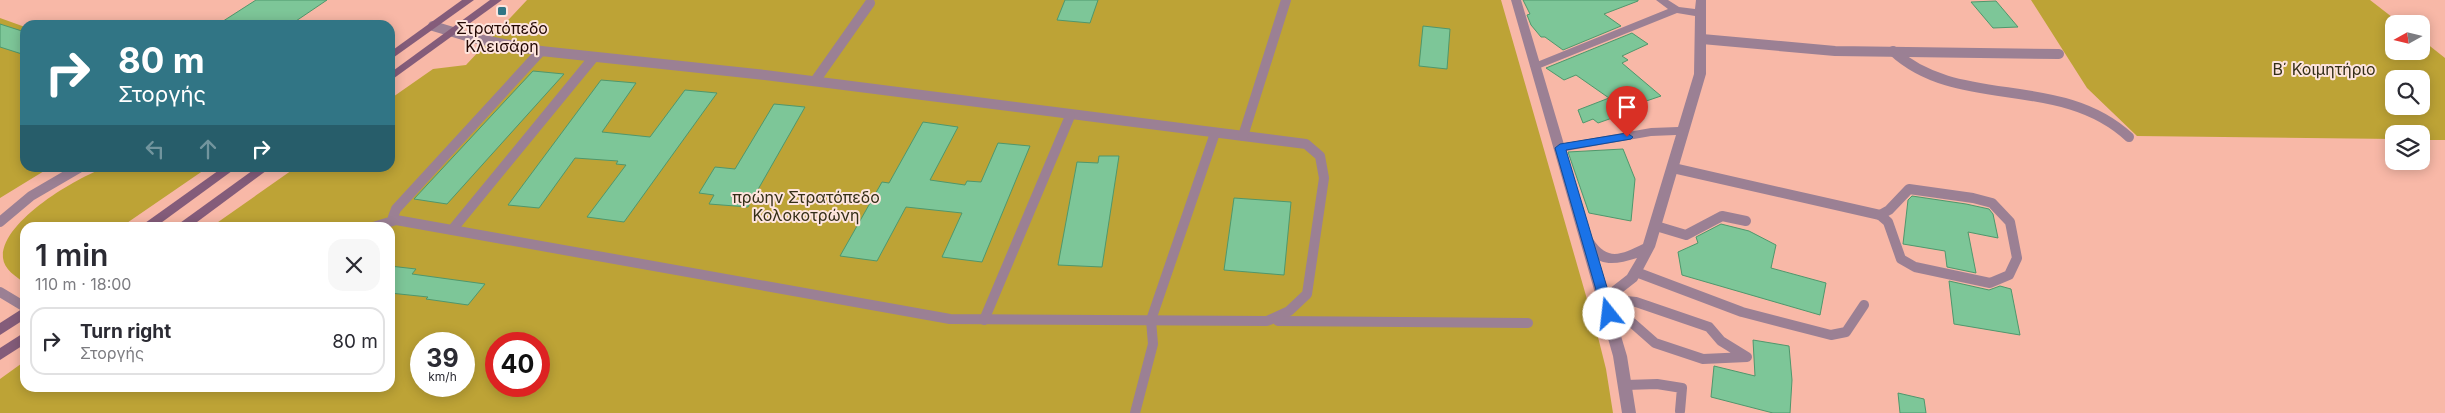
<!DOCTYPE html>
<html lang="en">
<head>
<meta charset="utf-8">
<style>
  body { margin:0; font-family:Inter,sans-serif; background:#f7f7f7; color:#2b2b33; height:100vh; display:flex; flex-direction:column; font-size:19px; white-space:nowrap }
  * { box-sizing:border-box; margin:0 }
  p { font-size:16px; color:#7c7c81 }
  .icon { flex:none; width:28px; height:28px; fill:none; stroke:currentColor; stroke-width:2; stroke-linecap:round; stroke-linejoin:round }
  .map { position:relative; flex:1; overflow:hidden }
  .panel { position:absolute; left:20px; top:222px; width:375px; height:170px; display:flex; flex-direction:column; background:#fff; border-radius:15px; box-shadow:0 2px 12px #0003 }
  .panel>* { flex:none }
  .top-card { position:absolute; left:20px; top:20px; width:375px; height:152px; border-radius:15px; box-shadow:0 2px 12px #0003; background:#317585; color:#fff; overflow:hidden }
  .needle { width:32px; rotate:262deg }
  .fabs { position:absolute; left:2385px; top:15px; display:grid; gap:10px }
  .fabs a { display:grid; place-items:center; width:45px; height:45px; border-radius:10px; background:#fff; box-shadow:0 2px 12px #0003; font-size:25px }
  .speed { position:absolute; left:410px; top:332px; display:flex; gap:10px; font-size:25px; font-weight:700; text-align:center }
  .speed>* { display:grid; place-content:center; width:65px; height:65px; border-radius:50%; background:#fff; box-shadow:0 2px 12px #0003; line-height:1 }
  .speed small { font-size:12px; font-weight:400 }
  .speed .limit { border:8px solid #d22; background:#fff; color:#111 }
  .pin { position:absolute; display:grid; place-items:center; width:42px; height:42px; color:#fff; margin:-51px -21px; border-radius:50% 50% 50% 0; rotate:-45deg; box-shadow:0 0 5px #0007 }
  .pin .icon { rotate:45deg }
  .me { position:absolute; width:55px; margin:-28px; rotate:344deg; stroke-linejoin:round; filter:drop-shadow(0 0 4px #0008) }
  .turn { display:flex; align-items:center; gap:18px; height:105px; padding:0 15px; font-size:22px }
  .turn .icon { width:65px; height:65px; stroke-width:2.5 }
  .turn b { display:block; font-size:35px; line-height:42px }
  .lanes { display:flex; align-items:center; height:48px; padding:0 15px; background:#0003; justify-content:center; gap:25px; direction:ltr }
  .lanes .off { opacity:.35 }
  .round { display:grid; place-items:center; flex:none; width:52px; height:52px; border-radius:15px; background:#f7f7f7 }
  .headline { display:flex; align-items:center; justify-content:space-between; height:85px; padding:0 15px }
  h1 { font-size:30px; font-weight:600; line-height:38px }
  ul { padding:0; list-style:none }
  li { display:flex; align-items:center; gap:15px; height:68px; margin:0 10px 8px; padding:0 5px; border:2px solid #e1e1e2; border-radius:15px }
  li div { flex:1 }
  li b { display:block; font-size:19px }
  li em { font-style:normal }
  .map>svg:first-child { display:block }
  .green { fill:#bda336; fill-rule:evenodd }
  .building { fill:#7dc698; stroke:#4f976c }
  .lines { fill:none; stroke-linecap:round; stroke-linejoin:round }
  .service { stroke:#9b8094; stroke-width:10 }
  .minor { fill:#9b8094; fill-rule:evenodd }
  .tertiary { fill:#9b8094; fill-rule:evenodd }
  .secondary { fill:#845c7a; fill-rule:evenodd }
  .route { fill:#1a73e8; stroke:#114b97 }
  .poi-dot { fill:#317585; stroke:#fde4dd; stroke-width:2 }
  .labels { text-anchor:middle; stroke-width:4; stroke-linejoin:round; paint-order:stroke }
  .poi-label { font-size:16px; fill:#230803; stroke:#fde4dd }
  .park-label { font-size:16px; fill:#342e17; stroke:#fde4dd }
</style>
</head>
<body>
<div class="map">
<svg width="2445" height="413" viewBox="0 0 2445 413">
  <rect width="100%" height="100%" fill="#f8b8a7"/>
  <g class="green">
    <path d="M527 0H1501L1599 341 1606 369 1613 413H0V379L25 361V388H390V228L211 227 295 168H390V99L433 69 466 65ZM421 344H464V386H421ZM496 344H539V386H496Z"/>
    <path d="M2031 0H2370L2401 24H2394V51H2421V39L2445 58V140H2421V134H2394V139L2137 136 2087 88ZM2394 79H2421V106H2394Z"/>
    <path d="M0 18 25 27V168H49L0 198Z"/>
    <path d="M105 168H207L121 227 25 228V283C16 277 4 269 3 258 0 222 77 177 105 168Z"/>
  </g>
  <g class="building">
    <path d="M256 0H327L290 25H217Z"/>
    <path d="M1065 0H1098L1090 23 1057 20Z"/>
    <path d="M1523 0H1638V1L1604 14 1621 26 1563 50 1545 37H1541L1531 25 1527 15 1530 14Z"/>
    <path d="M1996 1 2018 27 1993 28 1971 2Z"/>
    <path d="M0 24 25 32V55L0 47Z"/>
    <path d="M1423 26 1450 29 1447 69 1419 66Z"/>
    <path d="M1632 33 1648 44 1622 56 1628 60 1622 63 1661 96 1611 113 1615 117 1598 123 1593 119 1583 123 1578 110 1609 98 1576 75 1564 80 1546 68Z"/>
    <path d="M533 71 564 74 447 204 414 199Z"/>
    <path d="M601 80 636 83 602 132 650 137 685 90 717 93 624 222 587 217 626 165 616 164 618 161 575 158 539 208 508 205Z"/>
    <path d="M774 104 805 107 748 207 709 204 714 195 699 193 715 167 735 169Z"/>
    <path d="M923 122 958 127 930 180 965 185 967 181 981 182 998 143 1030 146 982 262 942 257 962 213 906 207 877 261 840 256 882 182 889 183Z"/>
    <path d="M1623 149 1635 179 1631 221 1589 213 1568 152Z"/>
    <path d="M1099 156H1119L1102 267 1058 265 1077 162 1098 163Z"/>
    <path d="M1912 196 1966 204 1989 209 1993 214 1998 238 1968 232 1976 273 1947 267 1945 251 1903 244 1908 200Z"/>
    <path d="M1234 198 1291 202 1284 275 1224 270Z"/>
    <path d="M1721 224 1749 231 1776 245 1771 268 1826 283 1820 315 1682 275 1678 252 1698 243 1696 237Z"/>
    <path d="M390 266 416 269 412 274 485 284 468 305 426 299 428 297 390 293Z"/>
    <path d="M1949 281 1989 290 2000 286 2011 289 2020 335 1954 324Z"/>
    <path d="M1753 340 1789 346 1792 380 1790 413H1773L1711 397 1714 366 1755 376Z"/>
    <path d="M1898 393 1924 399 1926 413H1900Z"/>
  </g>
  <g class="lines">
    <g class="service">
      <path d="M433 26 473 38 541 51"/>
      <path d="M1702 39 1835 51 2059 54"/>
      <path d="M541 51 765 75 1306 144 1320 156 1324 178 1307 294 1289 311 1267 321 950 319 396 220 393 217 396 209Z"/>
      <path d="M1893 51C1958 111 2060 73 2129 137"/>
      <path d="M815 81 870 3"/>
      <path d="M1243 136 1286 0"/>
      <path d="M1673 168 1880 215"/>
      <path d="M1909 189 1973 198 1992 203 2010 222 2017 258 2009 275 1990 283 1915 267 1901 259 1888 222 1880 215 1889 210Z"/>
      <path d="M0 222 31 196 79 168"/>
      <path d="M1656 226 1686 235 1722 216 1746 221"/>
      <path d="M370 228 396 220"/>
      <path d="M452 230 594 57"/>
      <path d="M1636 272 1742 312 1831 335 1846 332 1864 305"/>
      <path d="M0 292 25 307"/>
      <path d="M1605 299 1636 302 1709 327 1721 341 1747 357 1703 359 1655 343Z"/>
      <path d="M984 320 1070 116"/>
      <path d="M1278 321 1528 323"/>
      <path d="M1626 385 1657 384 1682 388 1680 411"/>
      <path d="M1135 413 1153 344 1151 320 1215 133"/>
    </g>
    <path class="minor" d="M1656 0H1668L1679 7 1695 9 1696 0H1706V74L1655 247 1637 281 1610 302H1600L1598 299 1600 296 1627 275 1637 258C1611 266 1596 267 1582 242L1583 239H1593C1608 262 1622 254 1643 244L1676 135 1651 136 1560 152 1554 148 1560 144 1651 128 1678 127 1694 74 1695 16 1677 13 1540 68H1532L1530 66 1532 64 1668 9Z"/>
    <path class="tertiary" d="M1511 0H1521L1627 356 1636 413H1622L1613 356Z"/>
    <g class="secondary">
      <path d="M462 0H474L390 60V52Z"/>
      <path d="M490 0H502L390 81V73Z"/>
      <path d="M222 168H236L154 228H138Z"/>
      <path d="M256 168H270L189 228H173Z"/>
      <path d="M25 307V319L0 335V323Z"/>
      <path d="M25 332V344L0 360V348Z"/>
    </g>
  </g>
  <path class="route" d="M1627 133 1633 137 1631 139 1566 150 1615 314 1609 319 1603 314 1555 148 1560 144Z"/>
  <rect class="poi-dot" x="497" y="6" width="10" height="10" rx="2.5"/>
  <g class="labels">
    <g class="poi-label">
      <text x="502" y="34">Στρατόπεδο<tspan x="502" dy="18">Κλεισάρη</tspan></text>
    </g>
    <g class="park-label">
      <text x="2324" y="75">Β΄ Κοιμητήριο</text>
      <text x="806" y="203">πρώην Στρατόπεδο<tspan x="806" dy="18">Κολοκοτρώνη</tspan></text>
    </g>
  </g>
</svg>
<div class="fabs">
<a><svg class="needle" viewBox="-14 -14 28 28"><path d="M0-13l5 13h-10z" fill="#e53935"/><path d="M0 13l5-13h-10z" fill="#7c7c81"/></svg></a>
<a><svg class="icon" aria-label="search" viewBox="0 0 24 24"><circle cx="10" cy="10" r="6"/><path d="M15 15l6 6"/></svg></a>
<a><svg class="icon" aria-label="layers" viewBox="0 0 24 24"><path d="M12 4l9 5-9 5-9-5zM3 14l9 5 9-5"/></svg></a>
</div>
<div class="speed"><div>39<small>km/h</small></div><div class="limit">40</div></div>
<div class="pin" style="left:1627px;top:137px;background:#d93025"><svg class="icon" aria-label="arrive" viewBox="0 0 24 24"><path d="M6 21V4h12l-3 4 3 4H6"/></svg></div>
<svg class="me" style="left:1609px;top:314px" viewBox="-20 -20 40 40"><circle r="19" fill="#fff"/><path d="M0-13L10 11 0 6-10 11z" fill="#1a73e8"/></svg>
<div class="top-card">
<div class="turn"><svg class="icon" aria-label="right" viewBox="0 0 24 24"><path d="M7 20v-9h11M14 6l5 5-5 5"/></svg><div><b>80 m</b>Στοργής</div></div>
<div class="lanes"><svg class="icon off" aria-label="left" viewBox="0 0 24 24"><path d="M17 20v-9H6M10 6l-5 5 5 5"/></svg><svg class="icon off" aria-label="ahead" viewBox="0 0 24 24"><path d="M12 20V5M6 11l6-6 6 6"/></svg><svg class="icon" aria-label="right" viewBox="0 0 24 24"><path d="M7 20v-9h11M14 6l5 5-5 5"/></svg></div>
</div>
<section class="panel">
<div class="headline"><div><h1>1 min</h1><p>110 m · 18:00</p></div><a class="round"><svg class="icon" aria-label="close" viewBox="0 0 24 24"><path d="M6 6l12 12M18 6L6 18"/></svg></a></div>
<ul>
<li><svg class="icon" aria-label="right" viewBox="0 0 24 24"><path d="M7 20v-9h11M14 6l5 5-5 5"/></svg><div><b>Turn right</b><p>Στοργής</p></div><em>80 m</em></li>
</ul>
</section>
</div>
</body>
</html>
